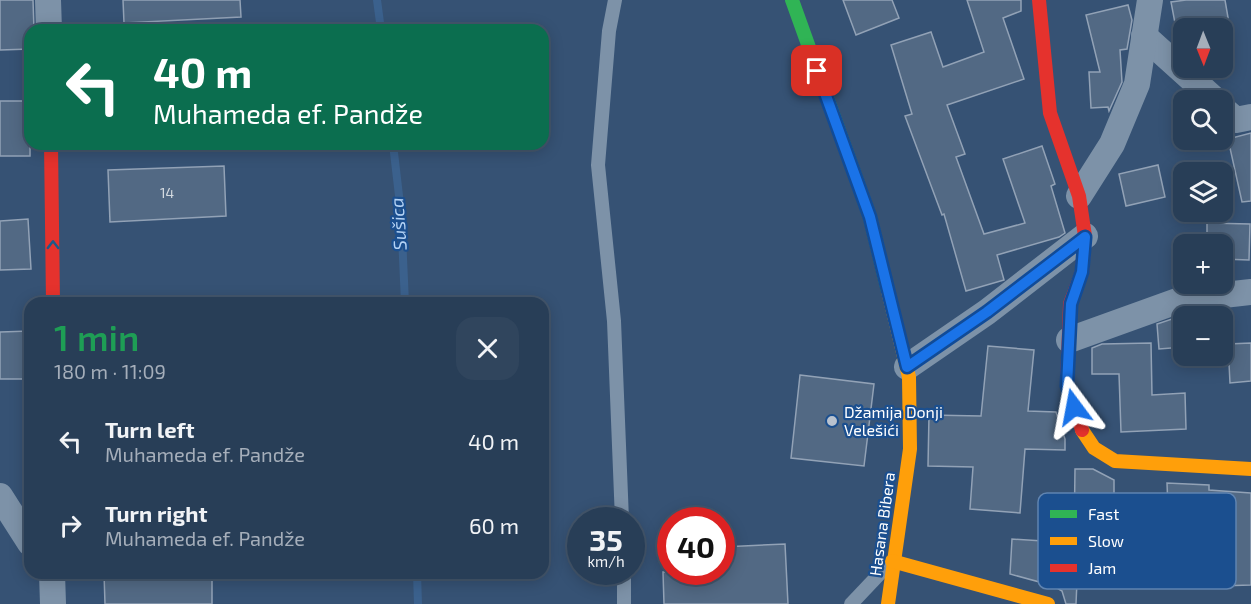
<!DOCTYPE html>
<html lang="en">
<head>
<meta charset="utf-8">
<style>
  body { margin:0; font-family:"Exo 2",sans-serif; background:#30455d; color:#f1f3f6; height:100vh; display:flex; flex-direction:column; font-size:22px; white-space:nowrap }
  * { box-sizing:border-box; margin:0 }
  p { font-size:20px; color:#a5aeba }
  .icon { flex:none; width:33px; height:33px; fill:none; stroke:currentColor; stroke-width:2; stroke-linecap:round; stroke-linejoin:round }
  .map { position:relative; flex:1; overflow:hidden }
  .sheet { position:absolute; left:24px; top:297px; width:525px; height:282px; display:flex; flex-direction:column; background:#283e57; border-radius:18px; box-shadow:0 3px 15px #0003,0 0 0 2px #44576d }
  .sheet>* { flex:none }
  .guide { position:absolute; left:24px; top:24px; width:525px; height:126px; border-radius:18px; box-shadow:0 3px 15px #0003,0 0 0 2px #44576d; background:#0b6e4f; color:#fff; overflow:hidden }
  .needle { width:39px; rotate:179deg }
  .tools { position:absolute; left:1173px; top:18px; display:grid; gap:12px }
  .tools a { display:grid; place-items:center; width:60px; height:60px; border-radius:12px; background:#283e57; box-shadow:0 3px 15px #0003,0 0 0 2px #44576d; font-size:30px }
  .speed { position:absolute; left:567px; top:507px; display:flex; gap:12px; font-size:30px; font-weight:700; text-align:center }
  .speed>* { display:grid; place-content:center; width:78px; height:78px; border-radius:50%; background:#283e57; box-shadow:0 3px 15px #0003,0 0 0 2px #44576d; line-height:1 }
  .speed small { font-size:15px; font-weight:400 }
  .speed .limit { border:9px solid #d22; background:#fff; color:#111 }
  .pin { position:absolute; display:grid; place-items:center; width:51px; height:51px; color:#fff; margin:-26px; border-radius:12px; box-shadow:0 3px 9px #0006 }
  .me { position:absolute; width:66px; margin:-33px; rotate:347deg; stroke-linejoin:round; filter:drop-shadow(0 0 4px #0008) }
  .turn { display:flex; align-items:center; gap:21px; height:126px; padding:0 30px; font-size:27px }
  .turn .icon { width:78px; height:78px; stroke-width:2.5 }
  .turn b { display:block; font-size:42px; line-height:51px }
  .round { display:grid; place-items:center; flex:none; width:63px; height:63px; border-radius:18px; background:#30455d }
  .overview { display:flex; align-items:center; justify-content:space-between; height:102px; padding:0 30px }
  h1 { font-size:36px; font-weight:600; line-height:45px; color:#1e9e55 }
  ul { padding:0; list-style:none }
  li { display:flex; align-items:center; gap:18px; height:84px; padding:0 30px }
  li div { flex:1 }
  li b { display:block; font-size:22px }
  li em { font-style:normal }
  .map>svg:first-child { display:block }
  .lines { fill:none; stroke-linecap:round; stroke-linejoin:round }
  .stream { stroke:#3b618d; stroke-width:8 }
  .building { fill:#526984; stroke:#92a2b6; stroke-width:1.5 }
  .lane { stroke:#7d92a8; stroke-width:14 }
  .street { stroke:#7d92a8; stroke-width:26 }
  .fast { stroke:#30b455; stroke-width:14 }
  .slow { stroke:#ff9f0a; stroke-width:14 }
  .jam { stroke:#e5322d; stroke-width:14 }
  .oneway { stroke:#1d5989 }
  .route-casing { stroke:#114b97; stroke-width:15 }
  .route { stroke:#1a73e8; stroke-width:10 }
  .poi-dot { fill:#b9c2ce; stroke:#1b4f8f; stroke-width:2 }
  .labels { text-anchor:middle; stroke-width:4.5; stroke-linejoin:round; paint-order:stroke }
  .number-label { font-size:14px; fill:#d4dae0 }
  .poi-label { font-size:16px; fill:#fff; stroke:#1b4f8f; text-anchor:start }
  .street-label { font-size:16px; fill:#fff; stroke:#1b4f8f }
  .water-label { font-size:18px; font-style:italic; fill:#b5d3f5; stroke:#1b4f8f }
  .key { fill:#1b4f8f; stroke:#5f84b1; stroke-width:1.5 }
  .key-label { font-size:16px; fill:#fff }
</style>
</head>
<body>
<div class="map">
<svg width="1251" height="604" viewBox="0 0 1251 604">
  <rect width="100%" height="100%" fill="#365274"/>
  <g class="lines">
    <g class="stream">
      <path d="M377 0 381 30"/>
      <path d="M393 144 401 213 405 303"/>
      <path d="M417 573 418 604"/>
    </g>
  </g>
  <g class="building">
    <path d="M0 0H33L34 30H30V49L0 50Z"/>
    <path d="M123 0H240L241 17 124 23Z"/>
    <path d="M843 0H892L899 18 856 35Z"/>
    <path d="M967 0H1021V11L1003 18 1024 79 947 105 965 154 956 157 984 234 1025 223 1003 159 1042 146 1055 184 1051 186 1065 233 1059 237 997 255 1004 280 966 291 944 214 942 215 905 116 912 114 891 45 931 32 943 67 984 52Z"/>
    <path d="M1186 0H1225L1230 29 1184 28V38L1178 39 1171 2Z"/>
    <path d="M1128 5 1132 20 1127 49 1120 50 1122 82 1109 111 1108 107 1091 108 1089 72H1100L1086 15Z"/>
    <rect x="0" y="101" width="30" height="55"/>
    <path d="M1251 133V201L1242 202 1228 139Z"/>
    <path d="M1158 165 1165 197 1126 206 1119 174Z"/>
    <path d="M224 166 226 216 110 222 108 170Z"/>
    <path d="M28 219 31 269 0 270V221Z"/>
    <path d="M1207 223 1250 224 1249 260 1222 259V244H1207Z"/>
    <path d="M1184 315V347L1159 349 1157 324Z"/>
    <path d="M30 331V379H0V332Z"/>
    <path d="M1151 343 1152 395 1185 393 1186 429 1121 432 1119 374H1092V348L1102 344Z"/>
    <path d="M1251 343V381L1230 383 1228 344Z"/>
    <path d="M988 346 1034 350 1028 411 1056 412 1065 439V450L1025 449 1020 513 970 509 973 467 928 466 929 415 981 416Z"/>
    <path d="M800 375 874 384 864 466 791 458Z"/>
    <path d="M1075 469H1093L1114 480V529L1169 534 1167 483 1209 485V490L1251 493V585L1186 587V574L1135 572 1134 585 1077 581 1076 604H1066L1062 591 1054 586 1010 574 1012 539 1074 543Z"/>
    <path d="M785 544 788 604H664L663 572H722V547Z"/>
    <path d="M104 573H212V604H105Z"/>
  </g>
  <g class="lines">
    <g class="lane">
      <path d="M615 0 609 31 598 165 614 321 622 520"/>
      <path d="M624 572V604"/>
      <path d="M851 604 887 566"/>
    </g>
    <g class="street">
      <path d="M48 0 49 30"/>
      <path d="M1144 36 1215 100"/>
      <path d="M1222 108 1236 120 1251 117"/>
      <path d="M1079 196 1112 144 1137 84 1150 0"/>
      <path d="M1069 340 1180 300 1251 292"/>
      <path d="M907 367 987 312 1085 236"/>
      <path d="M0 496 30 543"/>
      <path d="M52 573 53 604"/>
    </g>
    <path class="fast" d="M792 0 870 217 888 291"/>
    <g class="slow">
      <path d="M888 291 909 377 910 449 888 604"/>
      <path d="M1082 430 1094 448 1115 461 1251 469"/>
      <path d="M892 561 1048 604"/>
    </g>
    <g class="jam">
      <path d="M1039 0 1050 113 1079 196 1085 236 1082 272 1070 304 1067 385 1082 430"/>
      <path d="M51 144 53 303"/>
    </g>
  </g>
  <defs><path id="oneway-chevron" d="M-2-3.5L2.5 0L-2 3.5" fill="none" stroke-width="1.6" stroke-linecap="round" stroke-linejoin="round" transform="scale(1.5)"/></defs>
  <use class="oneway" href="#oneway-chevron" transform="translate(53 245) rotate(-90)"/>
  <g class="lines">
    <g class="route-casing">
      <path id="route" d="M817 71 870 217 907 367 987 312 1085 237 1082 272 1071 304 1067 386 1074 407"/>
    </g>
    <use href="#route" class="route"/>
  </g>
  <circle class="poi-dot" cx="832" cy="421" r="6"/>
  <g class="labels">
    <g class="number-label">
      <text x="167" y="198">14</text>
    </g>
    <g class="poi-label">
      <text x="844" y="418">Džamija Donji<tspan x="844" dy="18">Velešići</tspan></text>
    </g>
    <g class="street-label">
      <text transform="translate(882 524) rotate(-82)" y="6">Hasana Bibera</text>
    </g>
    <g class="water-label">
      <text transform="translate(399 224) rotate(-94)" y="6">Sušica</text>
    </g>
  </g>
  <rect x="1038" y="493" width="198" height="96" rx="9" class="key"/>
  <rect x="1050" y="510" width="27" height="8" fill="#30b455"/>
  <rect x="1050" y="537" width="27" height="8" fill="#ff9f0a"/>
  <rect x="1050" y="564" width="27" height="8" fill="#e5322d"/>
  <g class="key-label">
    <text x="1088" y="520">Fast</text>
    <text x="1088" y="547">Slow</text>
    <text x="1088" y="574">Jam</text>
  </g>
</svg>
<div class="tools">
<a><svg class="needle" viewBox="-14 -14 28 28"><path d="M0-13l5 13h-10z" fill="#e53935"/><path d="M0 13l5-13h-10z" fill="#a5aeba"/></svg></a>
<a><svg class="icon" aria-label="search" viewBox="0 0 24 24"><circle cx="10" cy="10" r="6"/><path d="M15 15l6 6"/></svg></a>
<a><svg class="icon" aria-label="layers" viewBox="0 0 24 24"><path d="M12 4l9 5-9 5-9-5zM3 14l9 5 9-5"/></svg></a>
<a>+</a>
<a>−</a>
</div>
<div class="speed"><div>35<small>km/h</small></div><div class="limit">40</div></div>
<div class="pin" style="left:817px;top:71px;background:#d93025"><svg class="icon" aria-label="arrive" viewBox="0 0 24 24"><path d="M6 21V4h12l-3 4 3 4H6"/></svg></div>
<svg class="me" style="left:1074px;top:407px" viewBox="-20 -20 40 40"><path d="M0-17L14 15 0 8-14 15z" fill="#1a73e8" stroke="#fff" stroke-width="4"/></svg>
<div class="guide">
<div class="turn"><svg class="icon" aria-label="left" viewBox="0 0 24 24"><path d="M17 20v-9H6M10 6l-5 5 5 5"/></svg><div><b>40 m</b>Muhameda ef. Pandže</div></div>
</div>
<section class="sheet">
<div class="overview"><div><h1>1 min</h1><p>180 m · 11:09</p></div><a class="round"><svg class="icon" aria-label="close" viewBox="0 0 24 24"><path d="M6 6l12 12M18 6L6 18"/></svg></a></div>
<ul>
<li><svg class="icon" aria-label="left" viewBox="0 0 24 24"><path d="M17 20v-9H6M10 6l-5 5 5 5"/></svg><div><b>Turn left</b><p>Muhameda ef. Pandže</p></div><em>40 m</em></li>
<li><svg class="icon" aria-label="right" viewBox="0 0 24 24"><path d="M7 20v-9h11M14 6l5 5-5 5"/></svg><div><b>Turn right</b><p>Muhameda ef. Pandže</p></div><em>60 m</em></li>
</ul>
</section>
</div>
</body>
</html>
